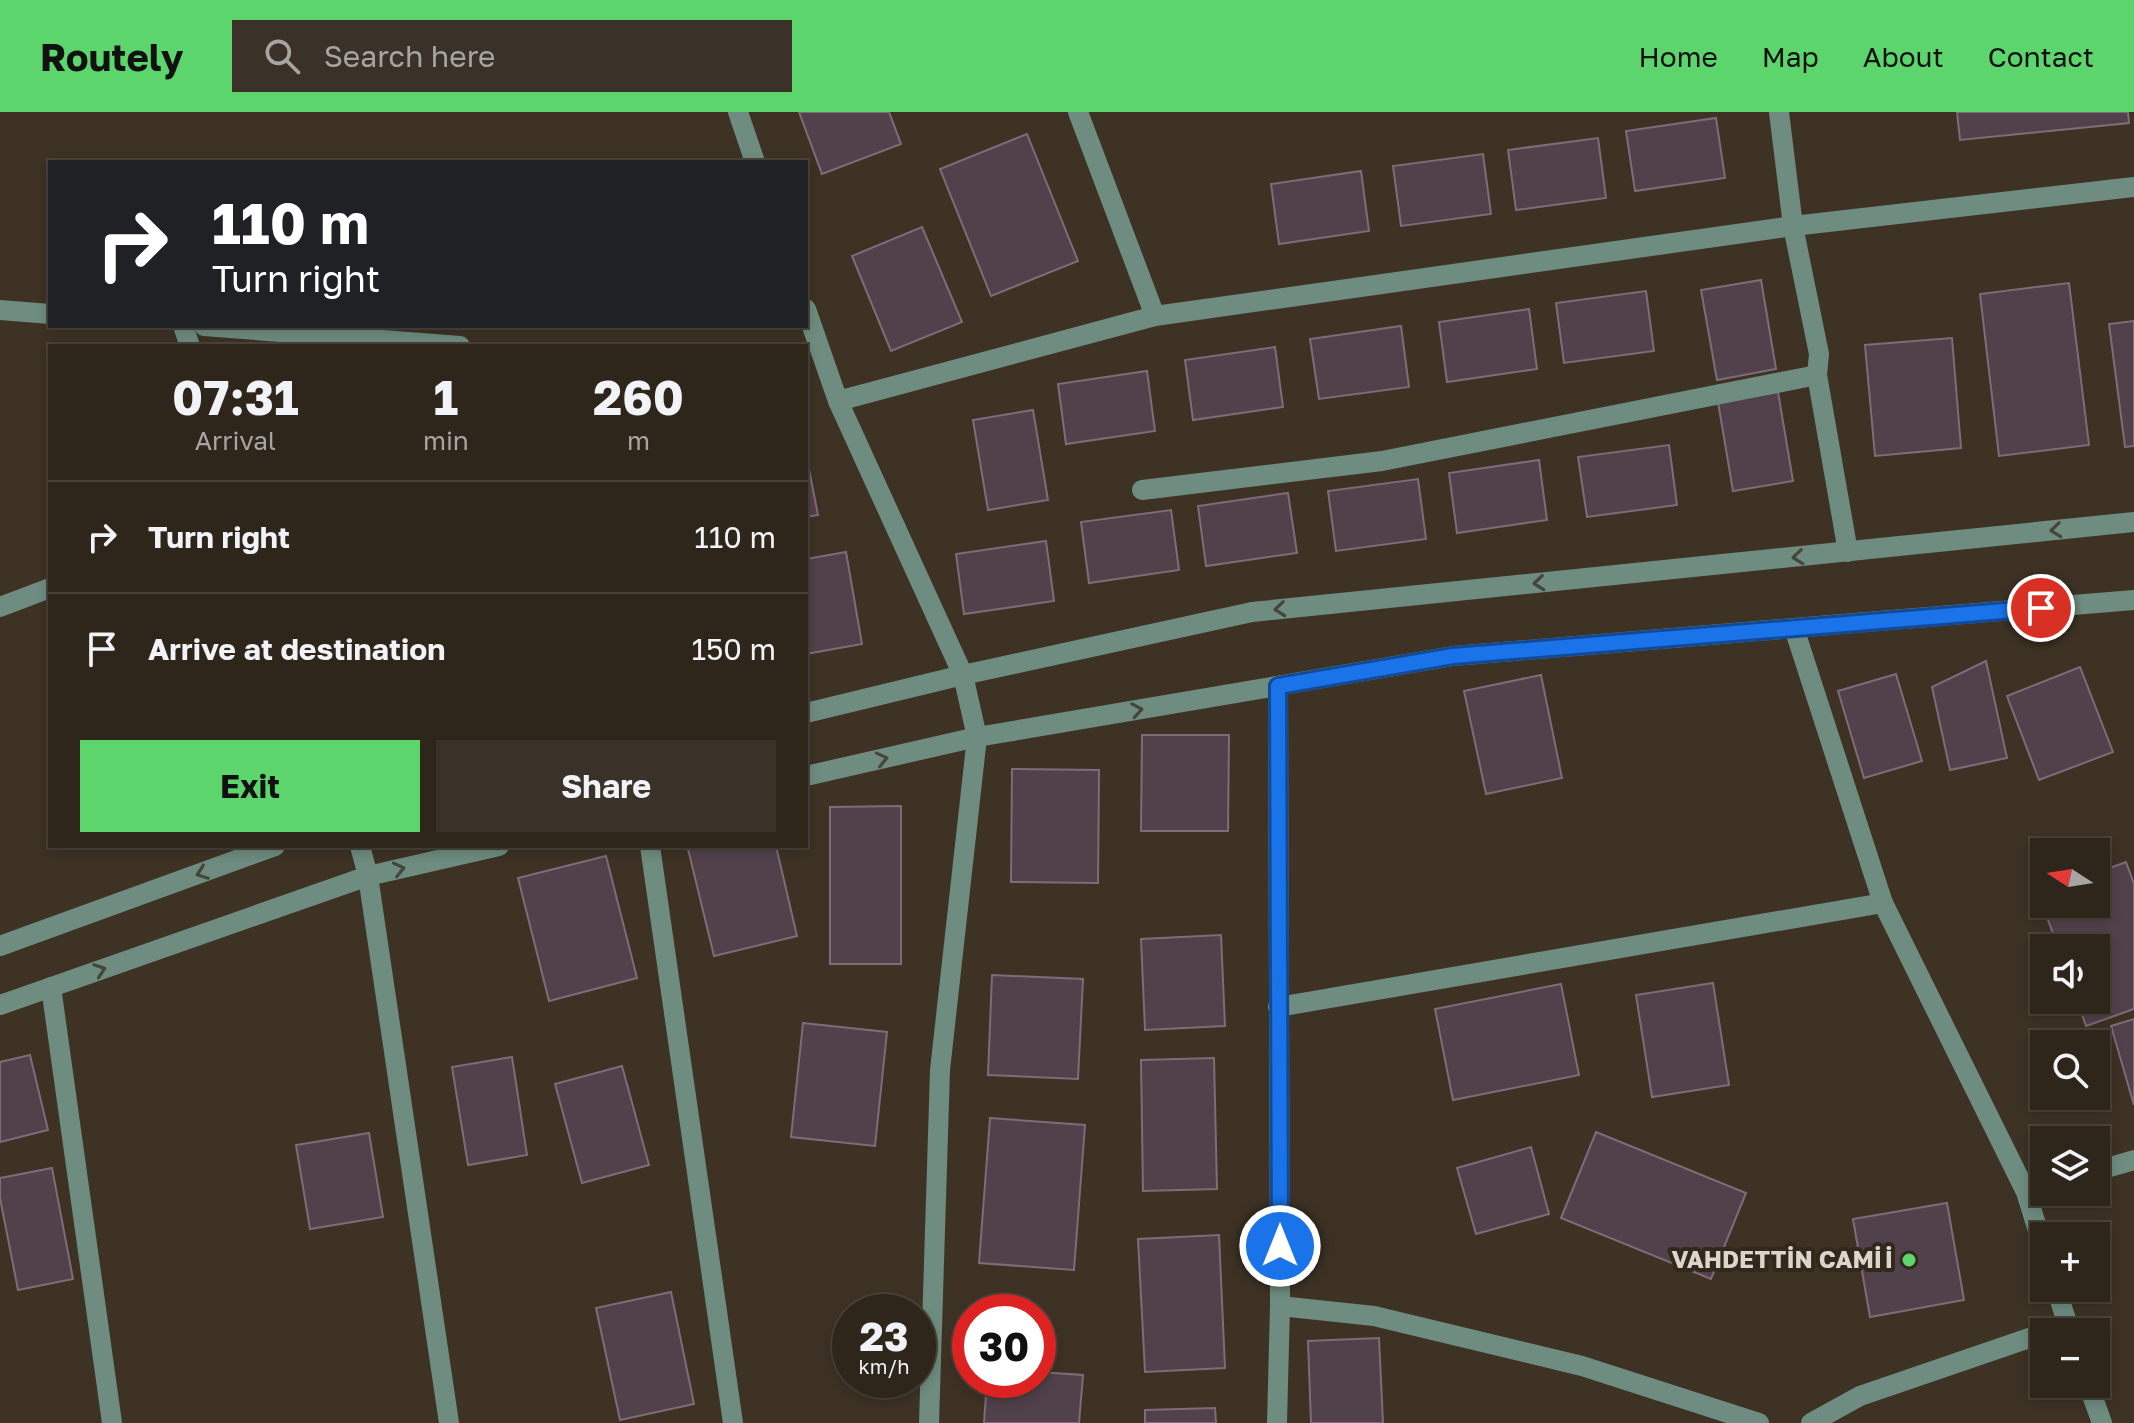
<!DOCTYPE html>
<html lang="en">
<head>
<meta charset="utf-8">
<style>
  body { margin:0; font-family:"Golos Text",sans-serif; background:#3a3228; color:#f1f3f6; height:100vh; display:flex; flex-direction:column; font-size:30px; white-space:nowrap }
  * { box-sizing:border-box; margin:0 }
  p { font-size:26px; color:#a7a5a3 }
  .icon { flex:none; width:44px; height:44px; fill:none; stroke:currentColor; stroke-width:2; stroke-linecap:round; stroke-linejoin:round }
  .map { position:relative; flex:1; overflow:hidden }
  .side { position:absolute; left:48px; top:232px; width:760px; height:504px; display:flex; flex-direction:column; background:#2e261b; border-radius:0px; box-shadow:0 4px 12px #0003,0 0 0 2px #49433a }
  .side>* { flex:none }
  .banner { position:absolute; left:48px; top:48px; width:760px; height:168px; border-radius:0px; box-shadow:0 4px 12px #0003,0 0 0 2px #49433a; background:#202124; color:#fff; overflow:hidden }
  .needle { width:52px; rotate:282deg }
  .controls { position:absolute; left:2030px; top:726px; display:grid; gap:16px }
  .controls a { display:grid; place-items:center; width:80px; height:80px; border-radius:0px; background:#2e261b; box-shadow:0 4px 12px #0003,0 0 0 2px #49433a; font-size:40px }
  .speed { position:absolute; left:832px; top:1182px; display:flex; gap:16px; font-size:40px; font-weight:700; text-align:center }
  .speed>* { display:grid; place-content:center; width:104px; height:104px; border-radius:50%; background:#2e261b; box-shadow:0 4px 12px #0003,0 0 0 2px #49433a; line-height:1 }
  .speed small { font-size:20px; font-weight:400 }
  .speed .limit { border:12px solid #d22; background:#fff; color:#111 }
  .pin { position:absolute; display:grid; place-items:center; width:68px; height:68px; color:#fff; margin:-34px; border:4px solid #fff; border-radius:50%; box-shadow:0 2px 8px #0007 }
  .me { position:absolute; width:88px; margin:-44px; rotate:0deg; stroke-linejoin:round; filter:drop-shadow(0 0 6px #0008) }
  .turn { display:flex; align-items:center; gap:28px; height:168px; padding:0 32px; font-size:36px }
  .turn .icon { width:104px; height:104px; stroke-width:2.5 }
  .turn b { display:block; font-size:56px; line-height:68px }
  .eta { display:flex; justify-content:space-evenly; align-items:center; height:136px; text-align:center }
  .eta b { font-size:48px; font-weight:700; line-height:56px }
  .cta { display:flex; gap:16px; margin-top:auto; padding:16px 32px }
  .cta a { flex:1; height:92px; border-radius:0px; background:#5cd56d; color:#111; font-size:32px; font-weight:700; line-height:92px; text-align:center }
  .cta a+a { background:#3a3228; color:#f1f3f6 }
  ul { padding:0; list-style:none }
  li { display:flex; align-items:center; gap:24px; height:112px; padding:0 32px; border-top:2px solid #49433a }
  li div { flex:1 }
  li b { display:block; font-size:30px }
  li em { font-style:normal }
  header { display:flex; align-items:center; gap:48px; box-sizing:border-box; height:112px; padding:0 40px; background:#5cd56d; color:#111 }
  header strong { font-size:38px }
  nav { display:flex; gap:44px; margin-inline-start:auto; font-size:28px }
  .search { width:560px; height:72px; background:#3a3228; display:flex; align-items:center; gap:20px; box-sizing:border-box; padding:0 28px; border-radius:0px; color:#a7a5a3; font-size:30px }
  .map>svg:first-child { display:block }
  .building { fill:#51414b; stroke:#7e6c78; stroke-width:2 }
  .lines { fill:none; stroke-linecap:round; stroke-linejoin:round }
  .minor { stroke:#6e8c7f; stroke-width:20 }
  .oneway { stroke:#444639 }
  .route-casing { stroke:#114b97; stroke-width:20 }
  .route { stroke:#1a73e8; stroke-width:14 }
  .poi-dot { fill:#5cd56d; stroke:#32281b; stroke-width:3 }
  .labels { text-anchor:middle; stroke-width:8; stroke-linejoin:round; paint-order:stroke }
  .poi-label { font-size:24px; font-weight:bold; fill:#dcd5cc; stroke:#32281b; text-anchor:end }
</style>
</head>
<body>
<header>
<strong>Routely</strong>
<div class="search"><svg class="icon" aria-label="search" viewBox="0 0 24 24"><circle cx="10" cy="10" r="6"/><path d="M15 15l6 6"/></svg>Search here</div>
<nav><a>Home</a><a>Map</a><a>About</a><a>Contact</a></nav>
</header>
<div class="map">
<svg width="2134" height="1311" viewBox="0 0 2134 1311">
  <rect width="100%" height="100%" fill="#3d3224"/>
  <g class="building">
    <path d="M799 0H889L901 32 822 62Z"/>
    <path d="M1957 0H2128L2129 11 1960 28Z"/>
    <path d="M1716 6 1725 66 1635 79 1626 19Z"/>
    <path d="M1027 22 1078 149 991 184 940 57Z"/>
    <path d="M1598 26 1606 86 1516 98 1508 38Z"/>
    <path d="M1483 42 1491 102 1401 114 1393 54Z"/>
    <path d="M1361 59 1369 119 1279 132 1271 72Z"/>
    <path d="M922 115 962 210 891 239 852 144Z"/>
    <path d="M1761 168 1776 257 1717 268 1701 178Z"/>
    <path d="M2069 171 2089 333 1999 344 1980 182Z"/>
    <path d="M1646 179 1654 239 1564 251 1556 191Z"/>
    <path d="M1529 197 1537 257 1447 270 1439 210Z"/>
    <path d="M2134 209V334L2125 335 2109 212Z"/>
    <path d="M1401 214 1409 275 1319 287 1310 227Z"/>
    <path d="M1952 226 1961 336 1875 344 1865 233Z"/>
    <path d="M1275 235 1283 295 1193 308 1185 248Z"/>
    <path d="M1147 259 1155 319 1066 332 1058 272Z"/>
    <path d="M1778 280 1793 369 1733 379 1718 290Z"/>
    <path d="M1033 298 1048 388 988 398 973 308Z"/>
    <path d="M1669 333 1677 393 1587 405 1578 345Z"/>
    <path d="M806 342 818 403 806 405Z"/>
    <path d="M1539 348 1547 408 1457 421 1449 361Z"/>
    <path d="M1418 367 1426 427 1336 439 1328 379Z"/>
    <path d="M1288 381 1297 441 1206 454 1198 394Z"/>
    <path d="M1171 398 1179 458 1089 471 1081 410Z"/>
    <path d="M1046 429 1054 489 964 502 956 442Z"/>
    <path d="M846 440 862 532 806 542V447Z"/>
    <path d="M1986 549 2007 646 1950 658 1932 575Z"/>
    <path d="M2080 555 2113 640 2039 668 2007 584Z"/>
    <path d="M1896 562 1922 649 1864 666 1838 579Z"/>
    <path d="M1541 563 1562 666 1486 682 1464 579Z"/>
    <path d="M1142 623H1229L1228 719H1141Z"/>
    <path d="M1012 657 1099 658 1098 771 1011 770Z"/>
    <path d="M901 694V852H830V695Z"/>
    <path d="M700 734H776L797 824 714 844 688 737Z"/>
    <path d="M606 744 637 866 549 889 518 766Z"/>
    <path d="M2126 750 2134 772V897L2086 914 2077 888H2096V836H2058L2039 782 2044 780V792H2096V761Z"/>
    <path d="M1221 823 1225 914 1145 918 1141 827Z"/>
    <path d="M992 863 1083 867 1078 967 988 963Z"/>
    <path d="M1713 871 1729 973 1652 985 1636 883Z"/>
    <path d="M1561 872 1579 963 1453 988 1435 897Z"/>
    <path d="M2134 907V993L2111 914Z"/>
    <path d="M803 911 887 920 875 1034 791 1025Z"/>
    <path d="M30 943 48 1018 0 1030V950Z"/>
    <path d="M512 945 527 1043 468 1053 452 955Z"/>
    <path d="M1214 946 1217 1077 1143 1079 1141 948Z"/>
    <path d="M622 954 649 1053 582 1071 555 972Z"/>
    <path d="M990 1006 1085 1013 1074 1158 979 1151Z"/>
    <path d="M1596 1020 1746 1081 1711 1167 1561 1106Z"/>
    <path d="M369 1021 383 1105 310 1117 296 1033Z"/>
    <path d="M1531 1035 1549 1102 1476 1122 1457 1056Z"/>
    <path d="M52 1056 73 1167 18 1178 0 1086V1066Z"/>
    <path d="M1947 1091 1964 1188 1870 1205 1853 1107Z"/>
    <path d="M1219 1123 1225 1256 1145 1260 1138 1127Z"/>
    <path d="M671 1180 694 1292 620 1308 596 1196Z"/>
    <path d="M1379 1226 1383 1311H1311L1308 1229Z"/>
    <path d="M1038 1260 1083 1263 1079 1311H984L987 1268H1038Z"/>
    <path d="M1215 1296 1216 1311H1145V1298Z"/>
  </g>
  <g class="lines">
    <g class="minor">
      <path d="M738 0 755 50"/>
      <path d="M1078 0 1155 204"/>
      <path d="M1779 0 1793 114 1819 242 1817 263 1848 440"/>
      <path d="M806 197 838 289 963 563 977 625 940 958 929 1311"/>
      <path d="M0 198 50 202"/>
      <path d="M183 214 190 234"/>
      <path d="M204 214 460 234"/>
      <path d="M838 289 1155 204 1793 114 2134 75"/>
      <path d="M1142 378 1382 349 1817 263"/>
      <path d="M0 495 50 476"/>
      <path d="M1794 516 1883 791 2026 1080 2044 1138"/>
      <path d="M806 601 963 563 1252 500 2134 410"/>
      <path d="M806 664 977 625 1453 544 2134 488"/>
      <path d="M360 734 368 764 449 1311"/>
      <path d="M650 734 733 1311"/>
      <path d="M0 834 275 734"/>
      <path d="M51 875 112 1311"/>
      <path d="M0 893 368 764 499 734"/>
      <path d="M1278 895 1883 791"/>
      <path d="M2096 1059 2134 1048"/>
      <path d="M2056 1176 2070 1220"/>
      <path d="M1280 1194 1374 1204 1582 1254 1759 1311"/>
      <path d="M2088 1272 2102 1311"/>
      <path d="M1277 1311 1280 1194 1278 574"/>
      <path d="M1811 1311 1860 1284 2044 1221"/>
    </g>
  </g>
  <defs><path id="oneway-chevron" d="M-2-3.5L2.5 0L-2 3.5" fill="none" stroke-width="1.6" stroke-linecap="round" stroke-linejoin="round" transform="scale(2)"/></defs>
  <g class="oneway">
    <use href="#oneway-chevron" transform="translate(2056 418) rotate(174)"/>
    <use href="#oneway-chevron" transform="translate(1798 445) rotate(174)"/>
    <use href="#oneway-chevron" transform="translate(1539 471) rotate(174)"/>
    <use href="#oneway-chevron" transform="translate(1280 497) rotate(174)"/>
    <use href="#oneway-chevron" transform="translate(1137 598) rotate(-10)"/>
    <use href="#oneway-chevron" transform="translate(882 647) rotate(-13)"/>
    <use href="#oneway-chevron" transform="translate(399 757) rotate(-13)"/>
    <use href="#oneway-chevron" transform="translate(202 761) rotate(160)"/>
    <use href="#oneway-chevron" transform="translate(100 858) rotate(-19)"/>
  </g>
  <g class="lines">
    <g class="route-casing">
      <path id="route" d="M1280 1134 1278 574 1453 544 2041 496"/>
    </g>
    <use href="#route" class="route"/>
  </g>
  <circle class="poi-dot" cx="1909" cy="1148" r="8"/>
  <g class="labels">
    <g class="poi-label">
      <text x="1893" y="1156">VAHDETTİN CAMİİ</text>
    </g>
  </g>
</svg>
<div class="controls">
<a><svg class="needle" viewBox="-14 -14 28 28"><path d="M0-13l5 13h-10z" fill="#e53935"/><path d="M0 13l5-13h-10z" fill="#a7a5a3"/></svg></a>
<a><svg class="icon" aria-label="sound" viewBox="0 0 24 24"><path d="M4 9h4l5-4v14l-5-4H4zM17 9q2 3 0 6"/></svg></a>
<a><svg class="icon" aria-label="search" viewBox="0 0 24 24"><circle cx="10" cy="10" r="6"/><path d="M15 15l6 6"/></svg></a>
<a><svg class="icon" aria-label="layers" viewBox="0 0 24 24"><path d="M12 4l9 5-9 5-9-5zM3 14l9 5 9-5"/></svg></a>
<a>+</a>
<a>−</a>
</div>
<div class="speed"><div>23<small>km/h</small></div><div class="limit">30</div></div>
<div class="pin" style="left:2041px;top:496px;background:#d93025"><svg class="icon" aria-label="arrive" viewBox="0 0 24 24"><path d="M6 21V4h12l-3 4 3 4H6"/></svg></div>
<svg class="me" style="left:1280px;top:1134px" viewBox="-20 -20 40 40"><circle r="17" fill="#1a73e8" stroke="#fff" stroke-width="3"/><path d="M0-11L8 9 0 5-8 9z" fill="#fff"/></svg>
<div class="banner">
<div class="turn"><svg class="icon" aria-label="right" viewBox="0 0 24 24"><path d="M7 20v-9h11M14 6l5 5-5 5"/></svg><div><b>110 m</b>Turn right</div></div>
</div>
<section class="side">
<div class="eta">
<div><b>07:31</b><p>Arrival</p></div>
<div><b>1</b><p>min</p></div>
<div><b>260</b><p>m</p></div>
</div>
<ul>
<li><svg class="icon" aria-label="right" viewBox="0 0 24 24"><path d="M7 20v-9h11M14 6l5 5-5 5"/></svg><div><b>Turn right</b></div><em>110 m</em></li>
<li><svg class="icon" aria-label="arrive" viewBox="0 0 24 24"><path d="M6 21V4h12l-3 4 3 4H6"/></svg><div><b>Arrive at destination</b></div><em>150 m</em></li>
</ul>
<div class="cta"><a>Exit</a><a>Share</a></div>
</section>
</div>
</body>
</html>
